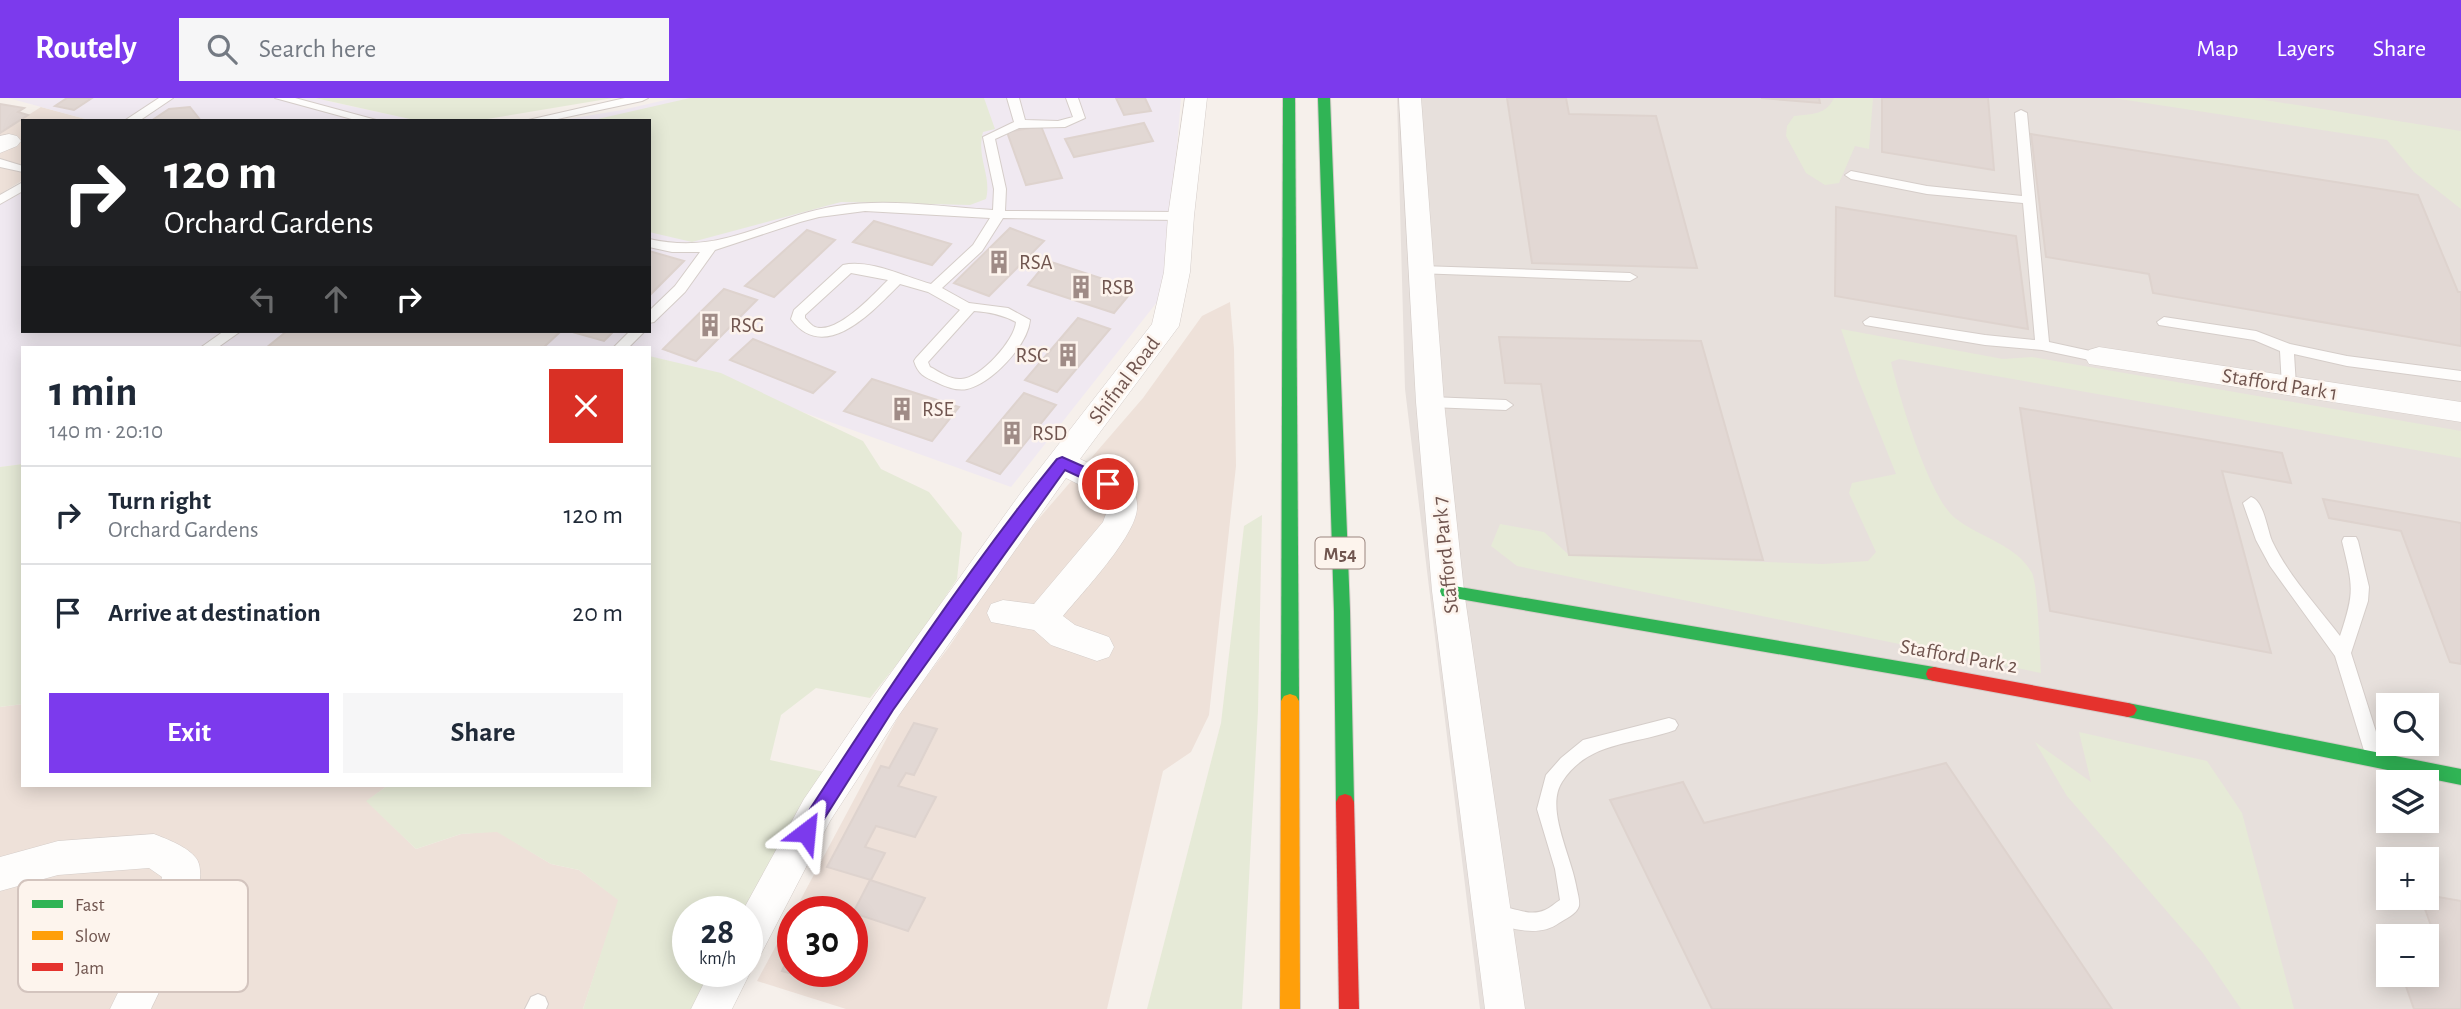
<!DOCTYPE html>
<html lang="en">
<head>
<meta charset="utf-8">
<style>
  body { margin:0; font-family:"Alegreya Sans",sans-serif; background:#f6f6f7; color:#1f2937; height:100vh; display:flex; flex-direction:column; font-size:26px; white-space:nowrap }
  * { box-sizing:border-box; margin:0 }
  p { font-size:23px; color:#747a83 }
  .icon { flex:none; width:38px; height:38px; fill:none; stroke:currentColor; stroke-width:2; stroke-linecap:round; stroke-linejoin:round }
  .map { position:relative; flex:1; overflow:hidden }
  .details { position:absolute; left:21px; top:248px; width:630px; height:441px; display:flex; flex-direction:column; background:#fff; border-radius:0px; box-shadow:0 4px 18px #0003 }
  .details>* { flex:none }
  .guide { position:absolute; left:21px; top:21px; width:630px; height:214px; border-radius:0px; box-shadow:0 4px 18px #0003; background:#202124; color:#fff; overflow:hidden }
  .controls { position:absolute; left:2376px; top:595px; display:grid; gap:14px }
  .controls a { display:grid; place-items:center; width:63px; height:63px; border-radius:0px; background:#fff; box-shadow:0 4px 18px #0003; font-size:35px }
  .speed { position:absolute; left:672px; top:798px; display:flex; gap:14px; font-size:35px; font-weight:700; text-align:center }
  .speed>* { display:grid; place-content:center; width:91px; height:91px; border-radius:50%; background:#fff; box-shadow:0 4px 18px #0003; line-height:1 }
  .speed small { font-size:18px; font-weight:400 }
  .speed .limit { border:10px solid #d22; background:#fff; color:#111 }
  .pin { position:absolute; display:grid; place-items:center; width:60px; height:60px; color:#fff; margin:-30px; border:4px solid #fff; border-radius:50%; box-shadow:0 2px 7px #0007 }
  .me { position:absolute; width:77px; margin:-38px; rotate:29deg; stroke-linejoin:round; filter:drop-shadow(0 0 5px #0008) }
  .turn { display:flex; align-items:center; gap:24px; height:147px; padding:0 28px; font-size:32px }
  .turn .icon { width:91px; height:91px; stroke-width:2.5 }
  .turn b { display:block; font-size:49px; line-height:60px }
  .lanes { display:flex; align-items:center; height:66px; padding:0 28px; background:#0003; justify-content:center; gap:35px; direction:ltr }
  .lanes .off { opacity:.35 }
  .round { display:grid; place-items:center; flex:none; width:74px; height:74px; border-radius:0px; background:#f6f6f7 }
  .overview { display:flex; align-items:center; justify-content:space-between; height:119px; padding:0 28px }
  h1 { font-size:42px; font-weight:700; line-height:52px }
  .primary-button { display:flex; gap:14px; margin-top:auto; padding:14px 28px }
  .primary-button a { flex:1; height:80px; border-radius:0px; background:#7c3aed; color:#fff; font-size:28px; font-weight:700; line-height:80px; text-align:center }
  .primary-button a+a { background:#f6f6f7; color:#1f2937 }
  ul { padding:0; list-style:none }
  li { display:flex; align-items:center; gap:21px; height:98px; padding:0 28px; border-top:2px solid #e0e1e3 }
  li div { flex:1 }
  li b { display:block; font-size:26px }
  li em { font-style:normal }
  header { display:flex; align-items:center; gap:42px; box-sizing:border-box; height:98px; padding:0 35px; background:#7c3aed; color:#fff }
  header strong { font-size:33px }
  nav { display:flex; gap:38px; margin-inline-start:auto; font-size:24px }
  .search { width:490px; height:63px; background:#f6f6f7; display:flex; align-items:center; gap:18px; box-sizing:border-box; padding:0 24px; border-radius:0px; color:#747a83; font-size:26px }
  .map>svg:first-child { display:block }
  .residential { fill:#eee1d9 }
  .industrial { fill:#e7e0dc; fill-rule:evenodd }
  .education { fill:#f0e9f1 }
  .green { fill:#e6ead7 }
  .building { fill:#e2d8d4; stroke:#ded3ce; stroke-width:2 }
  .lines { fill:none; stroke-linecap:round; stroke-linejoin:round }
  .lane-casing { stroke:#d5cdc9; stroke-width:2 }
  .street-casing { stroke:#d5cdc9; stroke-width:1 }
  .fast-casing { stroke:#d4cbc8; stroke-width:2 }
  .slow-casing { stroke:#d4cbc8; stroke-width:2 }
  .jam-casing { stroke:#d4cbc8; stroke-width:2 }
  .lane { fill:#fefdfc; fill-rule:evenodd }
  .street { fill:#fefdfc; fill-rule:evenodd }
  .fast { fill:#30b455; fill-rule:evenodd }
  .slow { fill:#ff9f0a; fill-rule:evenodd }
  .jam { fill:#e5322d; fill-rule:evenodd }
  .route { fill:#7c3aed; stroke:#51269a; stroke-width:2 }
  .labels { text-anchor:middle; stroke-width:5; stroke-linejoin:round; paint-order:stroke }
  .shield { fill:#fdf4ed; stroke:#9a857e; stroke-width:2 }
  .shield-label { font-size:19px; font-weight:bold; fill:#70554f }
  .poi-label { font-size:21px; fill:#70554f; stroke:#fdf4ed; text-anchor:start }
  .street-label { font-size:21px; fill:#70554f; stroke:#fdf4ed }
  .key { fill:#fdf4ed; stroke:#d3c4be; stroke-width:2 }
  .key-label { font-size:19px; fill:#70554f }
</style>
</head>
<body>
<header>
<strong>Routely</strong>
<div class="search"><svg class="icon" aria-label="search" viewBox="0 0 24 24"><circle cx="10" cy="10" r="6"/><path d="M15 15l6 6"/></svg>Search here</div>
<nav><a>Map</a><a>Layers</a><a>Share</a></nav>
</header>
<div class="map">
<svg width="2461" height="911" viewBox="0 0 2461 911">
  <rect width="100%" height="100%" fill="#f6f0eb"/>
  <g class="residential">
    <path d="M41 9 93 23H23V82L0 96V35Z"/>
    <path d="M1230 204 1234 251 1236 368 1209 617 1191 654 1163 673 1107 911H846L757 883 793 816V873H852V814H794L904 608 949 549 1016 447 1143 300 1202 218Z"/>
    <path d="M23 606V688H387L367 703 416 751 461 736 497 733 551 766 579 772 619 802 583 911H0V609Z"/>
  </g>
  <path class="industrial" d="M1397 0H2461V911H1480L1405 291ZM2389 607H2427V646H2389ZM2389 684H2427V723H2389ZM2389 761H2427V800H2389ZM2389 838H2427V877H2389Z"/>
  <g class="education">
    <path d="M8 0H314L419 23H93Z"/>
    <path d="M674 0H1181L1165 194 1011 389 649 259V250H23V366L0 369V97L23 83V233H649V23H556L622 12Z"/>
  </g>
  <g class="green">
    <path d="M315 0H613L475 23H419Z"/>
    <path d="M690 0H984L995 31 983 34C976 60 992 77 986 101L970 107 841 104 692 144 649 134V23H589Z"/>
    <path d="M1834 0H1873L1869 51 1855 48 1839 85 1825 87 1806 75 1786 38 1787 28 1794 18C1812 16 1826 17 1834 0Z"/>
    <path d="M2113 0H2252L2461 33V111L2414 74 2387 42Z"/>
    <path d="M1841 231 2003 261 2032 259 2461 333V360L1899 261 1891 264C1899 298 1929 399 1955 420 1980 440 2016 446 2032 475 2038 488 2040 556 2041 575L1517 468 1491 448 1500 426 1544 434 1569 457 1823 466 1868 463 1876 454 1849 395 1852 385 1896 376 1858 281Z"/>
    <path d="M649 258 721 275 863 343 881 371 929 394 962 435 957 481 917 541 870 600 816 590 781 617 770 662 829 675 747 814H688V873H719L697 911H583L618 802 579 772 551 766 497 734 461 736 416 751 366 703 387 688H649Z"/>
    <path d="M23 366V606L0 609V369Z"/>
    <path d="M1262 417 1258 613 1242 911H1147L1221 625 1244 428Z"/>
    <path d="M2079 634 2207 663 2242 715 2294 911H2241L2203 855 2067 698 2035 644 2091 684Z"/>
  </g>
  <g class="building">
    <path d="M67 0H92L74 12 55 8Z"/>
    <path d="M1116 0H1145L1151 13 1124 17Z"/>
    <path d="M1507 0H1566L1569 16 1656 18 1697 170 1532 165Z"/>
    <path d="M1761 0H1819L1820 5Z"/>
    <path d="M1882 0H1988L1994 72 1882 54Z"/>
    <path d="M0 6 24 10 18 14 28 17 0 35Z"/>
    <path d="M190 9 201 23H151L169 11Z"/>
    <path d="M1144 25 1153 43 1074 59 1065 41Z"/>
    <path d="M1041 28 1062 80 1026 87 1007 34Z"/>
    <path d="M2031 36 2418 97 2458 194H2461V248L2153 195 2149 176 2046 159Z"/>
    <path d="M1836 109 2016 138 2028 231 1835 198Z"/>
    <path d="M874 123 951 146 932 167 853 144Z"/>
    <path d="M1010 130 1044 143 989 198 954 185Z"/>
    <path d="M807 132 835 142 774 199 745 188Z"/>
    <path d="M649 153 684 163 649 198Z"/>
    <path d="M1048 163 1134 191 1114 215 1028 187Z"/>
    <path d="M724 191 757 202 696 263 663 251Z"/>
    <path d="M1078 220 1110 231 1057 294 1025 282Z"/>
    <path d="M287 233H551L559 235 543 250H266Z"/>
    <path d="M569 233H614L604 243Z"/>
    <path d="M1499 239 1701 243 1763 462 1569 457 1541 286 1505 285Z"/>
    <path d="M753 241 835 274 813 295 730 262Z"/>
    <path d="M872 281 959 309 932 343 844 313Z"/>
    <path d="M1024 295 1056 307 1000 376 967 363Z"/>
    <path d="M2020 310 2282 355 2291 385 2222 373 2271 555 2050 513Z"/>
    <path d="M2323 401 2461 425V566L2450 564 2401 433 2329 420Z"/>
    <path d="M914 625 937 631 914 677 906 675 898 688 936 699 915 739 876 728 865 749 885 755 871 782 827 769 881 668 889 670Z"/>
    <path d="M1946 665 2112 911H1712L1610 702 1683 684 1704 725Z"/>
    <path d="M870 782 925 800 908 833 853 815Z"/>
    <path d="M2427 797 2461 803V911H2414L2402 877H2427V838H2390L2386 827 2434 836 2421 800H2427Z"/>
    <path d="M793 849V873H828L823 884 782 873Z"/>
  </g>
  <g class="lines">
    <g class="lane-casing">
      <g id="lane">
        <path d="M159 0H173L139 23H124Z"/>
        <path d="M275 0H295L380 23H359Z"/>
        <path d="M625 0H648L642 3 548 23H524Z"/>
        <path d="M1007 0H1019L1025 22 1058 23 1073 19 1066 0H1078L1085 20 1065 29 1019 30 995 41 1006 91 1005 113 1181 114 1187 118 1181 122 1003 120 982 153 942 190 969 205 1008 210 1030 222C1028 247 992 285 967 291 957 293 946 289 936 284 924 279 918 276 914 263L916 260 960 212 928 194 900 186C874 212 825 267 791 221L794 212 843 167C870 161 905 179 931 186L973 147 990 120 865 113 819 119 800 124 715 152 685 194 654 224 649 225V213L675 188 700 154H672L649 149V141C725 158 766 119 837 108 889 100 942 109 993 112L994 91 983 39 1014 24ZM851 175 888 182C874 196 834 240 813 228 810 226 808 223 805 220V217ZM974 213C990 214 1003 217 1016 224 1015 242 980 281 961 281 950 282 940 274 930 269L928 264Z"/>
        <path d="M2021 12 2027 15 2049 244 2104 256 2106 259 2104 262 2099 264 2042 252 1985 247 1865 227 1863 224 1870 219 1985 237 2035 242 2023 105 1927 96 1851 81 1845 77 1851 73 1927 88 2022 98 2015 15Z"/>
        <path d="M0 61 23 68V74L0 69Z"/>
        <path d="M23 84V93L0 106V97Z"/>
        <path d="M1421 168 1630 175 1637 179 1630 183 1416 175 1414 172Z"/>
        <path d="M2164 219 2256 233 2290 246 2347 258 2461 273V283L2347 268 2294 256 2296 288 2289 293 2282 288 2280 253 2254 242 2159 227 2157 224Z"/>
        <path d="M224 233H241L217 250H200Z"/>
        <path d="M630 233H645L628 250H613Z"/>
        <path d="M1430 299 1506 302 1513 307 1506 312 1430 309 1423 304Z"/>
        <path d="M2251 399C2264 403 2267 431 2272 443 2288 477 2317 508 2340 538 2355 493 2353 489 2342 443L2344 439H2356L2358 443 2369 489 2368 503 2351 555 2384 659 2381 664 2375 667 2369 664 2366 659 2335 558 2270 468 2256 442 2243 405Z"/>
        <path d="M1669 620 1675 622 1678 627 1675 632C1634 647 1588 643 1562 684 1545 710 1571 758 1576 787 1577 793 1580 802 1579 808 1577 816 1565 821 1559 825 1539 840 1509 831 1487 822L1484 816 1487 810C1505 803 1526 821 1545 812 1550 810 1555 805 1560 802L1555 771 1537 711 1546 677 1561 660 1583 642Z"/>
        <path d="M538 896 545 899 548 906 546 911H525L531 899Z"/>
      </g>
    </g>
    <g class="street-casing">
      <g id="street">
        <path d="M1185 0H1207L1194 118 1190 174 1179 228 1080 361 1130 385C1134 393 1138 401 1137 411 1135 439 1082 495 1063 518L1075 527 1109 539 1114 549 1109 559 1097 563 1051 547 1034 532 991 524 987 515 991 506 1003 502 1034 506 1103 424 1107 413 1106 400 1066 380 899 617 830 723 761 856 747 861V814H742L804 701 875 597 1020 396 1152 226 1164 174 1168 118Z"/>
        <path d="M1399 0H1421L1444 304 1464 493 1525 911H1485L1432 493 1416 304Z"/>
        <path d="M9 36 17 38 21 43 17 48 0 55V38Z"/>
        <path d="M2099 249 2461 304V324L2089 266 2085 259 2089 252Z"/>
        <path d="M154 736C167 741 188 749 196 760 215 785 164 884 151 911H110L150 829 162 779 149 770 58 777 0 793V759L58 743Z"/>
        <path d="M747 865 751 873 732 911H691L710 873H747Z"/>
      </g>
    </g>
    <g class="fast-casing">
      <g id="fast">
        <path d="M1283 0H1295L1299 603 1296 608 1290 610 1284 608 1281 603Z"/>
        <path d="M1318 0H1330L1350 513 1354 704 1351 710 1345 712 1339 710 1336 704 1334 513Z"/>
        <path d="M1448 487 1934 569 1940 571 1942 576 1940 581 1934 583 1448 499 1442 498 1440 493 1442 488Z"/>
        <path d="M2128 605 2461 671V687L2128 619 2122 617 2119 612 2122 607Z"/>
      </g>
    </g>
    <g class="slow-casing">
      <path id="slow" d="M1290 596 1296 598 1299 603 1300 911H1280L1281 603 1284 598Z"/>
    </g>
    <g class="jam-casing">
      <g id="jam">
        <path d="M1934 569 2128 605 2134 607 2137 612 2134 617 2128 619 1934 583 1928 581 1926 576 1928 571Z"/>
        <path d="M1345 696 1351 698 1354 704 1359 911H1339L1336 704 1339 698Z"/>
      </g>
    </g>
    <use href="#lane" class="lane"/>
    <use href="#street" class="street"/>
    <use href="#fast" class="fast"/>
    <use href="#slow" class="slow"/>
    <use href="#jam" class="jam"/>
  </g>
  <path class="route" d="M1062 359 1114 382 1116 386 1108 392 1065 372 893 612 812 740 806 743 799 740 796 734 799 728C880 603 963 477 1057 361Z"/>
  <defs>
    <g id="building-bare" transform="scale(1.89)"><path d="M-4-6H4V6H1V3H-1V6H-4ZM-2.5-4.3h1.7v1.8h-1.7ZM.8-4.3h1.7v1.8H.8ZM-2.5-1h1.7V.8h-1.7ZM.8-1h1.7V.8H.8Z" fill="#9f8b86" stroke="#fdf4ed" stroke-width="2.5" paint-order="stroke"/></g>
  </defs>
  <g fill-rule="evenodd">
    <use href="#building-bare" x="999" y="164"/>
    <use href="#building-bare" x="1081" y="189"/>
    <use href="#building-bare" x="710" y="227"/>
    <use href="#building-bare" x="1068" y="257"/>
    <use href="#building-bare" x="902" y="311"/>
    <use href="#building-bare" x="1012" y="335"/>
  </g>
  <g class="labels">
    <rect class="shield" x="1315.5" y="439.5" width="49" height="31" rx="5"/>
    <g class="shield-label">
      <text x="1340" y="462">M54</text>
    </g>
    <g class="poi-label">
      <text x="1019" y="171">RSA</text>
      <text x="1101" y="196">RSB</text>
      <text x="730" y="234">RSG</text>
      <text x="1048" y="264" text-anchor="end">RSC</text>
      <text x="922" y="318">RSE</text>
      <text x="1032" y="342">RSD</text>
    </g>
    <g class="street-label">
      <text transform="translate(1124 282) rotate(-53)" y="7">Shifnal Road</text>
      <text transform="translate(2280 286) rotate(9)" y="7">Stafford Park 1</text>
      <text transform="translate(1445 457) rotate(-96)" y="7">Stafford Park 7</text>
      <text transform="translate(1959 558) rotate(10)" y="7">Stafford Park 2</text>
    </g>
  </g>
  <rect x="18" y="782" width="230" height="112" rx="10" class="key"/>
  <rect x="32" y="802" width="31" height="8" fill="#30b455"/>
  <rect x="32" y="833" width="31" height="9" fill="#ff9f0a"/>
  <rect x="32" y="865" width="31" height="8" fill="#e5322d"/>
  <g class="key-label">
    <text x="75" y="813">Fast</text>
    <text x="75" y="844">Slow</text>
    <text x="75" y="876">Jam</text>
  </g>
</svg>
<div class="controls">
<a><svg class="icon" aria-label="search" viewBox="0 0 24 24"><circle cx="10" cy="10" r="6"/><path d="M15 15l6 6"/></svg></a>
<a><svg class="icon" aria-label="layers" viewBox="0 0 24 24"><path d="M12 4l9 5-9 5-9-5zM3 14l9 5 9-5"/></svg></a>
<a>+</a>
<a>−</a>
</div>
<div class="speed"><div>28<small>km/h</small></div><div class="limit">30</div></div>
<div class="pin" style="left:1108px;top:386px;background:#d93025"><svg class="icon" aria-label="arrive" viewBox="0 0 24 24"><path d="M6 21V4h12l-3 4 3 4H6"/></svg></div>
<svg class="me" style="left:806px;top:734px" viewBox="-20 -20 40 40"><path d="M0-17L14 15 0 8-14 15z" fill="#7c3aed" stroke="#fff" stroke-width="4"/></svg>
<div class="guide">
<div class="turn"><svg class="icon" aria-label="right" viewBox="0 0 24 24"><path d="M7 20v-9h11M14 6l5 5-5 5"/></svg><div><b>120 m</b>Orchard Gardens</div></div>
<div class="lanes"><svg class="icon off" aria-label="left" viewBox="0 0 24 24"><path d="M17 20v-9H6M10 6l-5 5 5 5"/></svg><svg class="icon off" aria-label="ahead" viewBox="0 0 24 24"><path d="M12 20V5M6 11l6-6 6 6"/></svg><svg class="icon" aria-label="right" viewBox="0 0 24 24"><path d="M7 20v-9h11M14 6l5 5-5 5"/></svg></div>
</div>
<section class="details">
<div class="overview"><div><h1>1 min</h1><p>140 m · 20:10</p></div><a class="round" style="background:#d93025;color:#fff"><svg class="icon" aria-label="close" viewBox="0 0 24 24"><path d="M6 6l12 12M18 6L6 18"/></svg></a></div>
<ul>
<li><svg class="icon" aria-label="right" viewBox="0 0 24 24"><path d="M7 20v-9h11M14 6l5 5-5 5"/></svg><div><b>Turn right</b><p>Orchard Gardens</p></div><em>120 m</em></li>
<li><svg class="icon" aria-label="arrive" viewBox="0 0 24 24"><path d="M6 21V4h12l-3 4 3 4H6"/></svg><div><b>Arrive at destination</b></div><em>20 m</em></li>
</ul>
<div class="primary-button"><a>Exit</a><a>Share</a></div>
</section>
</div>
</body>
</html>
